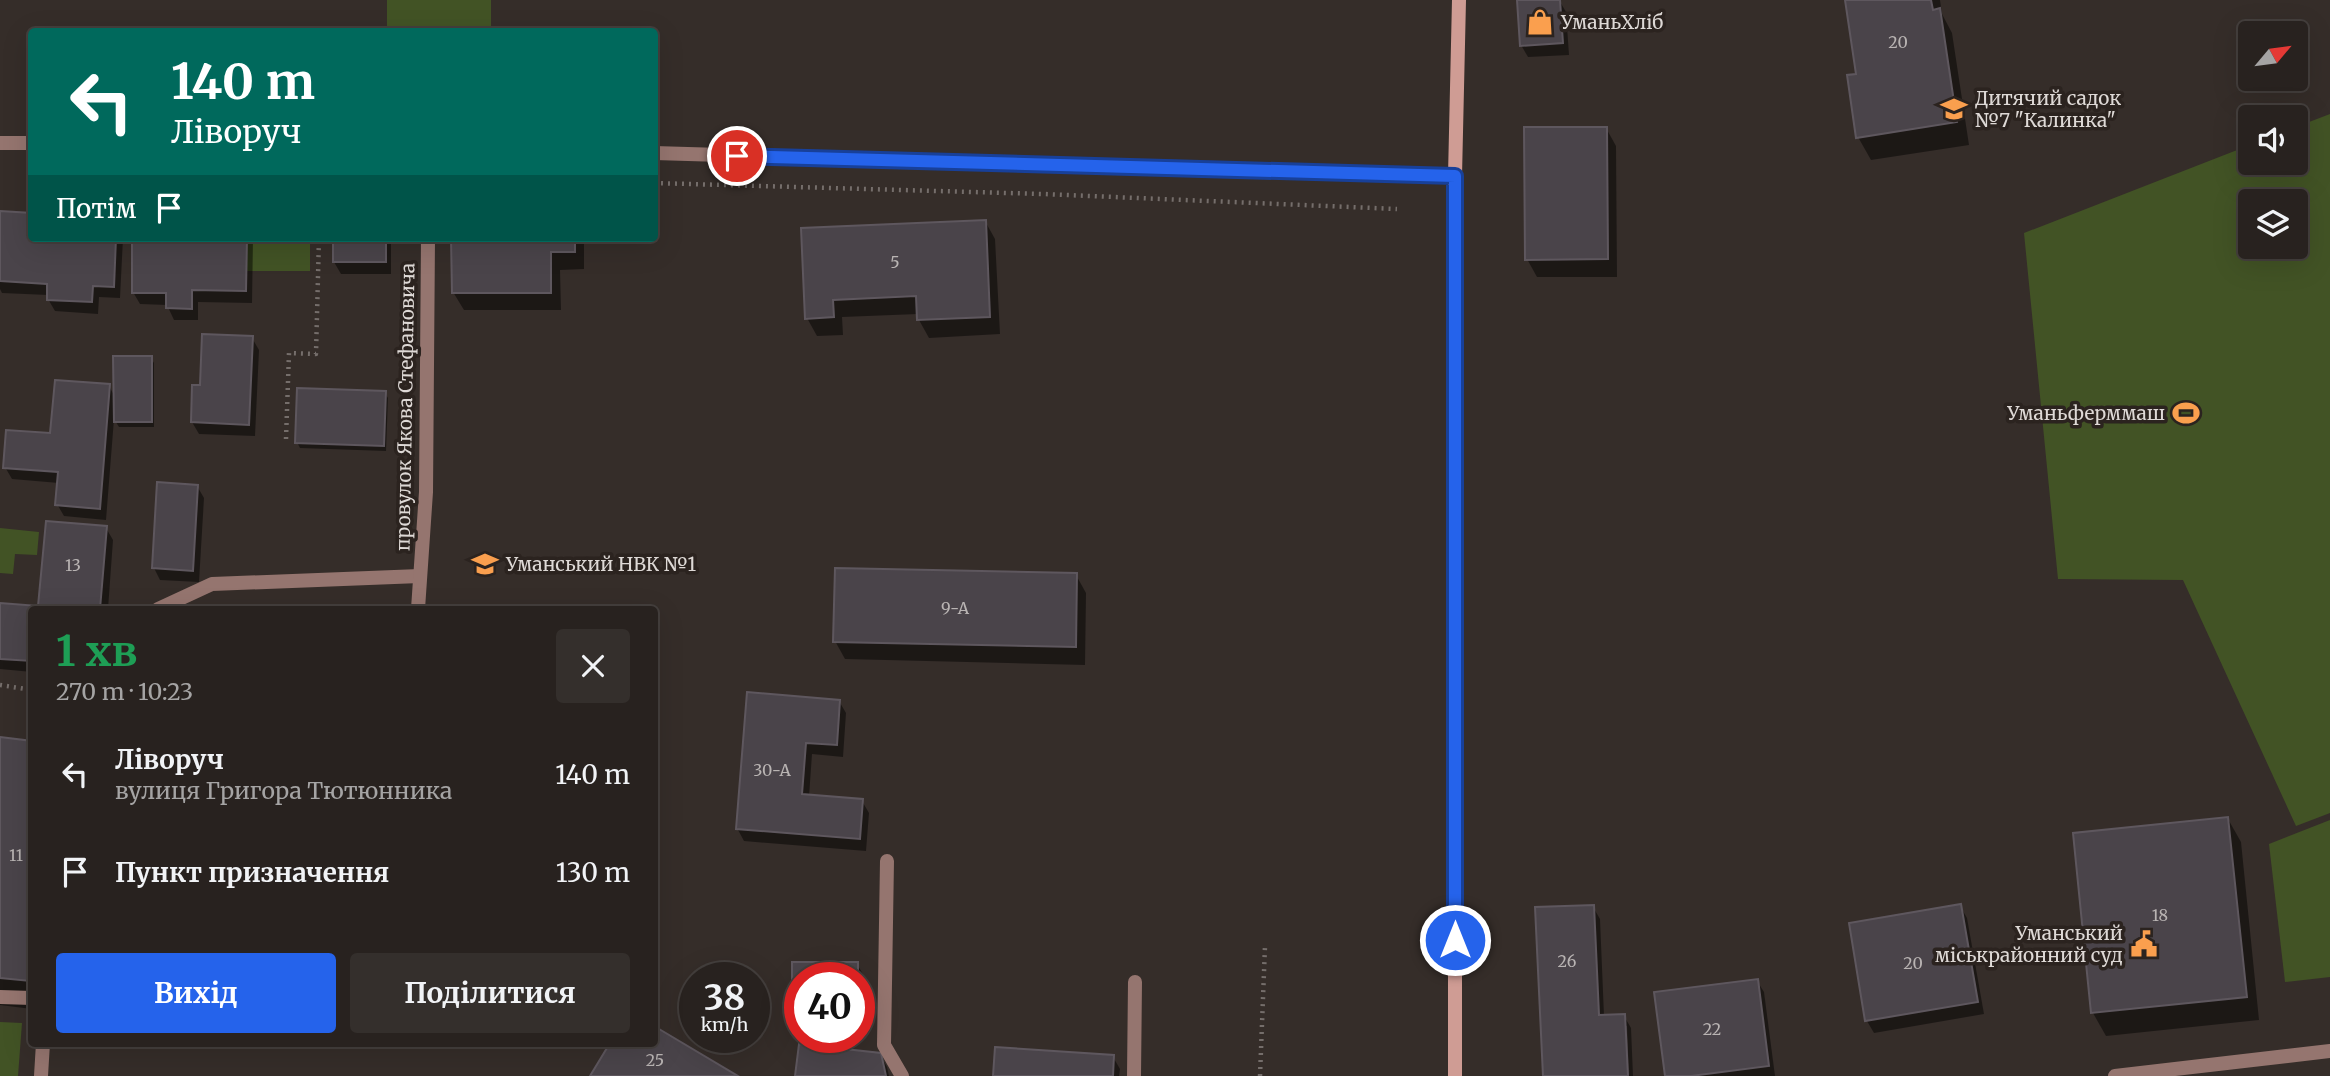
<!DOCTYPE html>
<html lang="uk">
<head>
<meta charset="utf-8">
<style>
  body { margin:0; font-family:Merriweather,serif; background:#342f2c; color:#f1f3f6; height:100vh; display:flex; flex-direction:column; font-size:26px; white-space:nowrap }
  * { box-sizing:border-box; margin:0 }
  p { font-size:23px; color:#a5a4a4 }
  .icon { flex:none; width:38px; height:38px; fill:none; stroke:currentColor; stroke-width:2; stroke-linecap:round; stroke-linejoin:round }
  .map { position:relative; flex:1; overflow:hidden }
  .side { position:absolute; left:28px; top:606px; width:630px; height:441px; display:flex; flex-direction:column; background:#28221f; border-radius:7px; box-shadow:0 7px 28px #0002,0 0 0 2px #443f3d }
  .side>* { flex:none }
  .hud { position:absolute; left:28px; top:28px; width:630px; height:214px; border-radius:7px; box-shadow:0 7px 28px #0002,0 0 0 2px #443f3d; background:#00695c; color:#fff; overflow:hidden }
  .needle { width:46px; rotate:61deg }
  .fabs { position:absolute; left:2238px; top:21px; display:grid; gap:14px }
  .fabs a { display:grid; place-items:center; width:70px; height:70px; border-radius:7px; background:#28221f; box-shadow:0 7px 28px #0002,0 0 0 2px #443f3d; font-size:35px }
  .speed { position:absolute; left:679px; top:962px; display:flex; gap:14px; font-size:35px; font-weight:700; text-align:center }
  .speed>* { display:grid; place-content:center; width:91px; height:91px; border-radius:50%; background:#28221f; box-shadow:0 7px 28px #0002,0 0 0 2px #443f3d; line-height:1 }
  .speed small { font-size:18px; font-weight:400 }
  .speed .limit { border:10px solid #d22; background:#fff; color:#111 }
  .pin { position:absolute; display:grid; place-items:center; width:60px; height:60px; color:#fff; margin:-30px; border:4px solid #fff; border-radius:50%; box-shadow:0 2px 7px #0007 }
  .me { position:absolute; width:77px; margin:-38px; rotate:0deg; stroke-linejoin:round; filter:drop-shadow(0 0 5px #0008) }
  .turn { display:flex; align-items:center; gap:24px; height:147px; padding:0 28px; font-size:32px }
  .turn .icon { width:91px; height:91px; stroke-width:2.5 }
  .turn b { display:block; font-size:49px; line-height:60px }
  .then { display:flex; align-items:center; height:66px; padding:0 28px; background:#0003; gap:14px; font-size:26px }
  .round { display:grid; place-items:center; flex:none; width:74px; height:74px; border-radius:7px; background:#342f2c }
  .summary { display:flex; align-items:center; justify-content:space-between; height:119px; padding:0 28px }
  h1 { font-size:42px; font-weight:700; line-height:52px; color:#1e9e55 }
  .primary-button { display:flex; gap:14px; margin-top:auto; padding:14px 28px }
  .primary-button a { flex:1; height:80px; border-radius:7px; background:#2563eb; color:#fff; font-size:28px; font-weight:700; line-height:80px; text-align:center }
  .primary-button a+a { background:#342f2c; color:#f1f3f6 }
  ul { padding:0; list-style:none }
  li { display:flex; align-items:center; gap:21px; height:98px; padding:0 28px }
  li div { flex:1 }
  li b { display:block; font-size:26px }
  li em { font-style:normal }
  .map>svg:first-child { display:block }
  .green { fill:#425325; fill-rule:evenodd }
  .shadow { fill:#0007 }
  .building { fill:#4a444a; stroke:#5e575e; stroke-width:2 }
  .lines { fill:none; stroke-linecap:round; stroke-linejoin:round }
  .path { stroke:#756e6b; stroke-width:4.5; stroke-dasharray:2 5; stroke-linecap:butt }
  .lane { stroke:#95756f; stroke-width:14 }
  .street { stroke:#95756f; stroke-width:14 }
  .secondary { stroke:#cf9c94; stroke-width:14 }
  .route-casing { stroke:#184099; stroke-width:18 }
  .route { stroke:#2563eb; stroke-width:12 }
  .labels { text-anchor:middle; stroke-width:7; stroke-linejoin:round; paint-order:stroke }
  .number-label { font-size:16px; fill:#b9b4b3 }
  .poi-label { font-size:19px; fill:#ded9d6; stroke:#2b231f; text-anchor:start }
  .street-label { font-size:19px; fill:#ded9d6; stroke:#2b231f }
</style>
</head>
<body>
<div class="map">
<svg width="2330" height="1076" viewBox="0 0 2330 1076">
  <rect width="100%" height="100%" fill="#352d29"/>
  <g class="green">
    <rect x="387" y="0" width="104" height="31"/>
    <path d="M2330 114V813L2296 826 2183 580 2058 579 2024 233 2250 145V163H2296V127ZM2296 201V247H2250V201Z"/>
    <rect x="247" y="238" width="63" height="33"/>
    <path d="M0 528 39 532 37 555 15 554 13 574 0 573Z"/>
    <path d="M2330 820V977L2285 982 2269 844Z"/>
    <path d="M0 1022 22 1023 18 1076H0Z"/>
  </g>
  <g class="shadow">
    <path d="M1559 0 1566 12 1569 55 1528 57 1521 45Z"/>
    <path d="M1847 0H1940L1942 14 1952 33 1969 145 1871 160 1858 137V75Z"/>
    <path d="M1606 128 1616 146 1617 277H1537L1527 259Z"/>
    <path d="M0 213 32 238H123L120 298 99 297 98 314 55 311 48 299V295L2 293 0 289Z"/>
    <path d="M985 221 995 239 1000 334 929 338 919 320 918 314 842 317 843 335 817 336 807 318 803 229Z"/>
    <path d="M134 238H253L252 303 198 302V320H174L167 305 140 304 133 292Z"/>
    <path d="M334 238H391V274H341L334 262Z"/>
    <path d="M453 238H584V269L560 270 561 310H464L453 292Z"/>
    <path d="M252 338 259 350 255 436 199 434 192 422 202 387Z"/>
    <path d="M151 358 154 363V427H119L114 419 106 520 64 516 57 504 59 483 12 479 5 467 52 435 109 386 115 397Z"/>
    <path d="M385 393 388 398 386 451 300 448 297 442Z"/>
    <path d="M197 486 204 498 199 582 160 580 154 568Z"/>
    <path d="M106 528 113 540 108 609H32V672L0 669V605L40 608Z"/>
    <path d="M1076 575 1086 593 1085 665 845 659 835 641Z"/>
    <path d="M839 701 846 713 843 757 812 754 809 797 862 801 869 813 866 851 744 841 737 828Z"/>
    <path d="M0 739 32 743V1009L0 1005Z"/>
    <path d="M2228 819 2241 842 2259 1020 2106 1036 2093 1013Z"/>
    <path d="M1960 906 1967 918 1984 1014 1874 1033 1867 1021 1851 924Z"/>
    <path d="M1593 907 1600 919 1604 1016H1624L1631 1028 1633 1076H1629L1627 1026H1624L1626 1076H1544Z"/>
    <path d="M793 964H857L864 976V1029H859V978H800V1028L793 1017Z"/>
    <path d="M1757 981 1764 992 1775 1076H1667Z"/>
    <path d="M880 1055 887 1067 889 1076H797Z"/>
    <path d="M1113 1057 1120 1069 1119 1076H994Z"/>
  </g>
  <g class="building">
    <path d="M1517 0H1560L1563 43 1520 46Z"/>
    <path d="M1845 0H1931L1933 10 1940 8 1957 122 1856 138 1847 75 1856 74Z"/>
    <path d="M1524 127H1607L1608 259 1525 260Z"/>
    <path d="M0 211 32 213V238H116L114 287 93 286 92 302 47 300V284L0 281Z"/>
    <path d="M986 220 990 317 917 320 916 296 833 300 834 317 805 319 801 228Z"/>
    <path d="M132 238H247L246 291 192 290V309L166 308V293H132Z"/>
    <rect x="333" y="238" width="53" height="24"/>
    <path d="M451 238H575V252H551V293H452Z"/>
    <path d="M202 334 253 336 249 425 191 422 192 385H200Z"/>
    <path d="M113 356H152V422H114Z"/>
    <path d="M55 380 110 384 100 509 55 505 58 472 3 468 6 430 50 433Z"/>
    <path d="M297 388 386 391 384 446 295 443Z"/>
    <path d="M157 482 198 485 193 571 152 568Z"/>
    <path d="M46 521 107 526 100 609H32V661L0 659V603L38 606Z"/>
    <path d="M835 568 1077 573 1076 647 833 642Z"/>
    <path d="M747 692 840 700 837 745 806 743 802 794 863 799 860 839 736 829Z"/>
    <path d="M0 737 32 741 30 981 0 978Z"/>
    <path d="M2228 817 2247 997 2091 1013 2073 833Z"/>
    <path d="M1961 904 1978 1002 1865 1021 1849 923Z"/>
    <path d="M1594 905 1599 1015 1625 1014 1628 1076H1543L1535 907Z"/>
    <path d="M792 962H858V978H800V1018H792Z"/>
    <path d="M1758 979 1769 1066 1691 1076H1665L1654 992Z"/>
    <path d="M654 1026 738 1076H590L610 1043H654Z"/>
    <path d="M799 1044 881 1053 886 1076H795Z"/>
    <path d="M995 1047 1114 1055 1113 1076H993Z"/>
  </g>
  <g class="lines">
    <g class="path">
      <path d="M654 183 1043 194 1397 209"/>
      <path d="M286 439 289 353 316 354 319 238"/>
      <path d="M0 685 32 690"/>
      <path d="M1260 1076 1265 946"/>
    </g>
    <g class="lane">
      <path d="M0 997 32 998"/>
      <path d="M1134 1076 1135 982"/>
    </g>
    <g class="street">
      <path d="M0 143H32"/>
      <path d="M654 153 1455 176"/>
      <path d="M158 609 212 584 420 576"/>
      <path d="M418 609 426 492 428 238"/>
      <path d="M887 861 884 1045 902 1076"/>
      <path d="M41 1076 43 1043"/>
      <path d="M2115 1076 2330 1051"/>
    </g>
    <path class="secondary" d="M1455 1076V176L1459 0"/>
  </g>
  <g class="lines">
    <g class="route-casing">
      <path id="route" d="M737 156 1455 176V940"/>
    </g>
    <use href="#route" class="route"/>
  </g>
  <defs>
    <g id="shop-bare" transform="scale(2.1)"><path d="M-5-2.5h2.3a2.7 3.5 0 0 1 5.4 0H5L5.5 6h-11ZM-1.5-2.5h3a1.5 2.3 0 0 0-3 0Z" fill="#fa9f4e" stroke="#2b231f" stroke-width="2.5" paint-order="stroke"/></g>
    <g id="school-bare" transform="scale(2.1)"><path d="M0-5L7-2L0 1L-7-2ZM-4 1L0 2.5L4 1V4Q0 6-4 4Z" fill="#fa9f4e" stroke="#2b231f" stroke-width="2.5" paint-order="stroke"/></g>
    <g id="stadium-bare" transform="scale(2.1)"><path d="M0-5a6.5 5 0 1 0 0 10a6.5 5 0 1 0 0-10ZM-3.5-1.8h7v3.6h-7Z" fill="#fa9f4e" stroke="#2b231f" stroke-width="2.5" paint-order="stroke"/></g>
    <g id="civic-bare" transform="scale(2.1)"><path d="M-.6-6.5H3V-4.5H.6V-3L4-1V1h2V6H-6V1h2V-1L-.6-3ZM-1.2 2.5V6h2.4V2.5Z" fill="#fa9f4e" stroke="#2b231f" stroke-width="2.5" paint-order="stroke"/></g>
  </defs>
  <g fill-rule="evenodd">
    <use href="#shop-bare" x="1540" y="22"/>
    <use href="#school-bare" x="1954" y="109"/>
    <use href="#stadium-bare" x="2186" y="413"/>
    <use href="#school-bare" x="485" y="564"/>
    <use href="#civic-bare" x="2144" y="944"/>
  </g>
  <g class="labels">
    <g class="number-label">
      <text x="1898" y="48">20</text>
      <text x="895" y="268">5</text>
      <text x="73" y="571">13</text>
      <text x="955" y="614">9-А</text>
      <text x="772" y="776">30-А</text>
      <text x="16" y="861">11</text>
      <text x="2160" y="921">18</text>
      <text x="1567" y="967">26</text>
      <text x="1913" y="969">20</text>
      <text x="1712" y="1035">22</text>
      <text x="655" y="1066">25</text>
    </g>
    <g class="poi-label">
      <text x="1561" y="29">УманьХліб</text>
      <text x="1975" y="105">Дитячий садок<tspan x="1975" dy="22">№7 "Калинка"</tspan></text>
      <text x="2165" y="420" text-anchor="end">Уманьферммаш</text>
      <text x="506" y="571">Уманський НВК №1</text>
      <text x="2123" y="940" text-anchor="end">Уманський<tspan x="2123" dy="22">міськрайонний суд</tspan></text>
    </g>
    <g class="street-label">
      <text transform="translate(405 407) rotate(-89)" y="7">провулок Якова Стефановича</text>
    </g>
  </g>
</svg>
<div class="fabs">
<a><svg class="needle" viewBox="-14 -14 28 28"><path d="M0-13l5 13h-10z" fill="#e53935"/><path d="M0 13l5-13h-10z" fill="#a5a4a4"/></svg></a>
<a><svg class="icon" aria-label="sound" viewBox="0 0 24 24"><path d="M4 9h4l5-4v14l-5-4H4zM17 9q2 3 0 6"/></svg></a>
<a><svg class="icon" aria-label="layers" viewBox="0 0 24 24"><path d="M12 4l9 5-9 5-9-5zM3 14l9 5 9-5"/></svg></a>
</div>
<div class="speed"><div>38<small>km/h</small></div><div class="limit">40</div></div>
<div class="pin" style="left:737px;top:156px;background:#d93025"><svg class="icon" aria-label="arrive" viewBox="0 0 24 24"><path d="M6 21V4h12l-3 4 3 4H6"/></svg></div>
<svg class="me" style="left:1455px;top:940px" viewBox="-20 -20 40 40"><circle r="17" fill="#2563eb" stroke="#fff" stroke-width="3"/><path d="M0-11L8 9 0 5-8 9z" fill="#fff"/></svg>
<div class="hud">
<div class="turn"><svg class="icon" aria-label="left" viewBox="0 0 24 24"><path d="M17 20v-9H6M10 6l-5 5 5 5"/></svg><div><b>140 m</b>Ліворуч</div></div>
<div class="then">Потім<svg class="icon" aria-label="arrive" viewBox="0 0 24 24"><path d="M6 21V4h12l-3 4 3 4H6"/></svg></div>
</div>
<section class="side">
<div class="summary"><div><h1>1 хв</h1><p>270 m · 10:23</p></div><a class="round"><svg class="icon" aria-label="close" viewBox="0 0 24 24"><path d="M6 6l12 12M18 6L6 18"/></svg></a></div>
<ul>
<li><svg class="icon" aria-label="left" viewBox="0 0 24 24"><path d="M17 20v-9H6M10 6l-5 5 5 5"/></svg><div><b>Ліворуч</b><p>вулиця Григора Тютюнника</p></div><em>140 m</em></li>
<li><svg class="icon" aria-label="arrive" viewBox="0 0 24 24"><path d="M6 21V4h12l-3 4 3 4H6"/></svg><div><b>Пункт призначення</b></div><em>130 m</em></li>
</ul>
<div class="primary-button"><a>Вихід</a><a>Поділитися</a></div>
</section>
</div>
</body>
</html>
